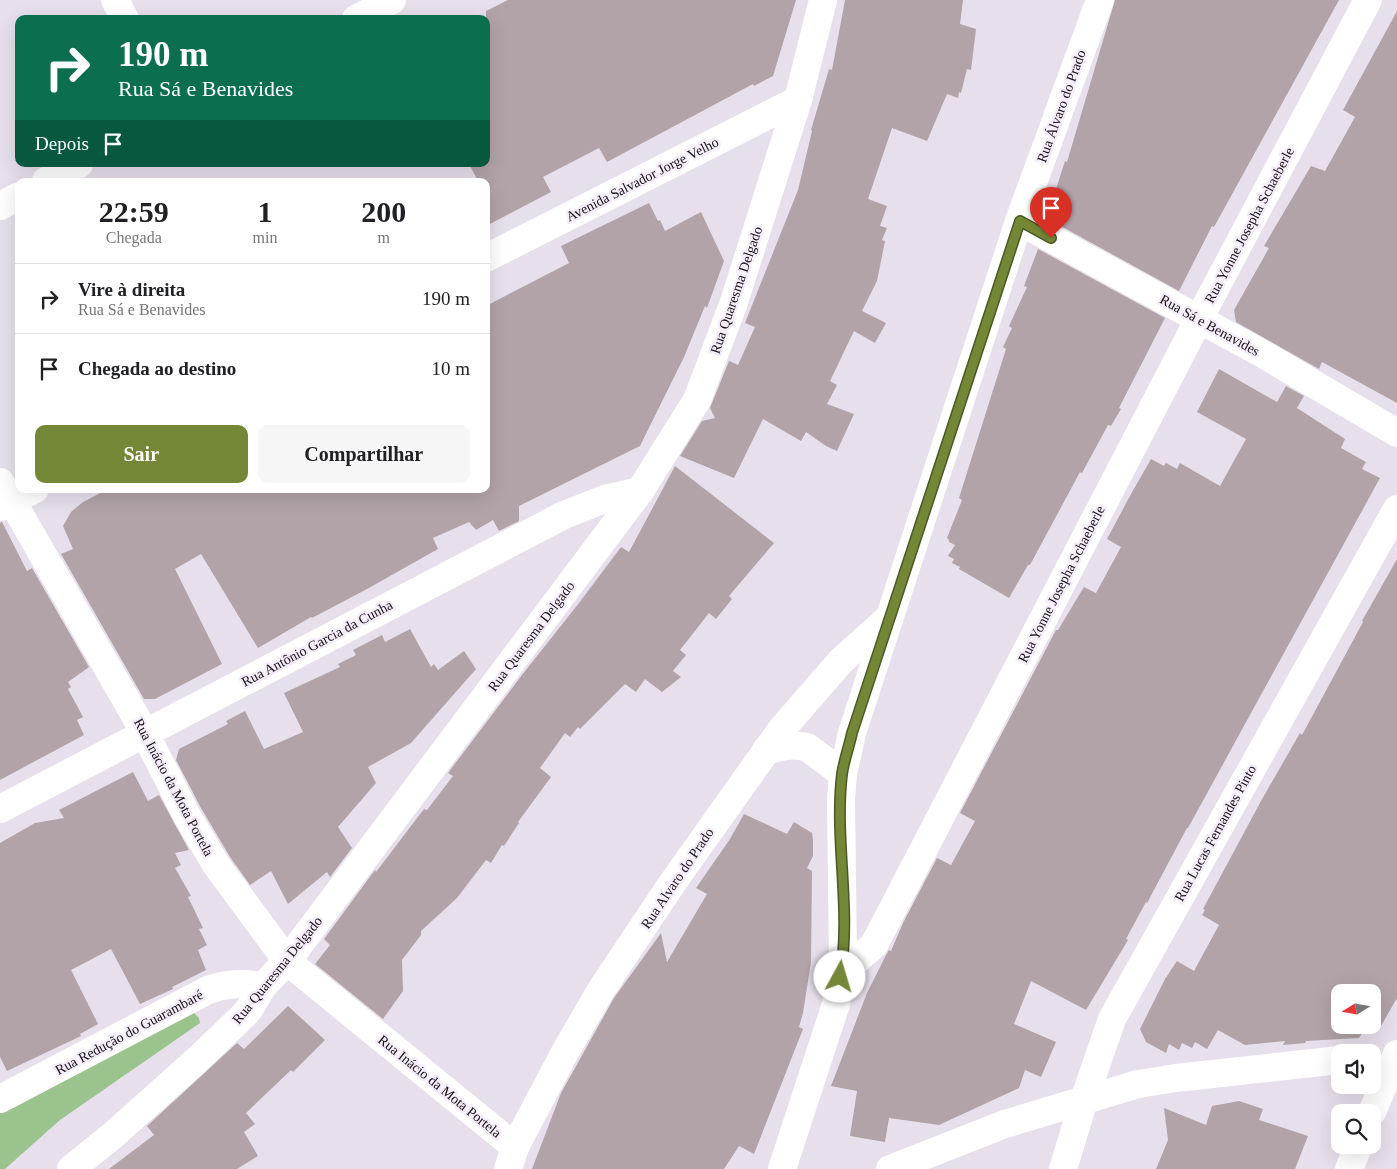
<!DOCTYPE html>
<html lang="pt">
<head>
<meta charset="utf-8">
<style>
  body { margin:0; font-family:Georgia,serif; background:#f6f6f6; color:#202124; height:100vh; display:flex; flex-direction:column; font-size:19px; white-space:nowrap }
  * { box-sizing:border-box; margin:0 }
  p { font-size:16px; color:#757577 }
  .icon { flex:none; width:28px; height:28px; fill:none; stroke:currentColor; stroke-width:2; stroke-linecap:round; stroke-linejoin:round }
  .map { position:relative; flex:1; overflow:hidden }
  .details { position:absolute; left:15px; top:178px; width:475px; height:315px; display:flex; flex-direction:column; background:#fff; border-radius:10px; box-shadow:0 5px 20px #0002 }
  .details>* { flex:none }
  .hud { position:absolute; left:15px; top:15px; width:475px; height:152px; border-radius:10px; box-shadow:0 5px 20px #0002; background:#0b6e4f; color:#fff; overflow:hidden }
  .needle { width:32px; rotate:259deg }
  .controls { position:absolute; left:1331px; top:984px; display:grid; gap:10px }
  .controls a { display:grid; place-items:center; width:50px; height:50px; border-radius:10px; background:#fff; box-shadow:0 5px 20px #0002; font-size:25px }
  .pin { position:absolute; display:grid; place-items:center; width:42px; height:42px; color:#fff; margin:-51px -21px; border-radius:50% 50% 50% 0; rotate:-45deg; box-shadow:0 0 5px #0007 }
  .pin .icon { rotate:45deg }
  .me { position:absolute; width:55px; margin:-28px; rotate:6deg; stroke-linejoin:round; filter:drop-shadow(0 0 4px #0008) }
  .turn { display:flex; align-items:center; gap:18px; height:105px; padding:0 20px; font-size:22px }
  .turn .icon { width:65px; height:65px; stroke-width:2.5 }
  .turn b { display:block; font-size:35px; line-height:42px }
  .then { display:flex; align-items:center; height:48px; padding:0 20px; background:#0003; gap:10px; font-size:19px }
  .eta { display:flex; justify-content:space-evenly; align-items:center; height:85px; text-align:center }
  .eta b { font-size:30px; font-weight:600; line-height:35px }
  .button { display:flex; gap:10px; margin-top:auto; padding:10px 20px }
  .button a { flex:1; height:58px; border-radius:10px; background:#748737; color:#fff; font-size:20px; font-weight:600; line-height:58px; text-align:center }
  .button a+a { background:#f6f6f6; color:#202124 }
  ul { padding:0; list-style:none }
  li { display:flex; align-items:center; gap:15px; height:70px; padding:0 20px; border-top:1px solid #e0e0e0 }
  li div { flex:1 }
  li b { display:block; font-size:19px }
  li em { font-style:normal }
  .map>svg:first-child { display:block }
  .green { fill:#9bc38e }
  .building { fill:#b1a3a7 }
  .lines { fill:none; stroke-linecap:round; stroke-linejoin:round }
  .minor { stroke:#fff; stroke-width:28 }
  .tertiary { stroke:#fff; stroke-width:28 }
  .route-casing { stroke:#4b5824; stroke-width:12 }
  .route { stroke:#748737; stroke-width:9 }
  .labels { text-anchor:middle; stroke-width:5; stroke-linejoin:round; paint-order:stroke }
  .street-label { font-size:14px; fill:#151216; stroke:#f5edfa }
</style>
</head>
<body>
<div class="map">
<svg width="1397" height="1169" viewBox="0 0 1397 1169">
  <rect width="100%" height="100%" fill="#e7e0ec"/>
  <path class="green" d="M193 1012 199 1018 200 1023 60 1120 5 1169H0V1113Z"/>
  <g class="building">
    <path d="M508 0H796L773 76 754 86 753 84 607 162 599 148 543 177 551 192 486 226V181H478L469 164H486V11Z"/>
    <path d="M845 0H963L960 24 976 29 971 70 967 69 961 93 959 92 958 98 947 94 927 141 892 128 868 199 887 206 880 226 887 228 882 240 885 241 877 281 862 311 886 323 875 343 854 331 830 381 837 385 827 404 854 414 837 451 826 446 806 432 801 441 763 419 734 478 680 456 702 421 715 418 710 408 729 361 738 365 755 327 745 323 798 190 812 131 811 130 829 69 832 70Z"/>
    <path d="M1115 0H1339L1214 227 1212 226 1179 291 1048 219 1050 215 1048 214 1065 161 1067 162Z"/>
    <path d="M1397 11V403L1322 362 1319 369 1236 322 1234 310 1269 248 1264 246 1311 166 1325 171 1355 117 1343 110Z"/>
    <path d="M649 203 658 221 660 220 665 231 701 212 724 261 707 308 705 306 684 357 640 446 519 506V521L499 531 493 520 476 530 469 522 433 538 438 549 367 589 312 618 311 617 258 648 201 554 175 569 222 664 155 699H144L61 554 73 549 63 526 71 512 83 502 108 489H486V306L569 263 561 246Z"/>
    <path d="M1038 249 1165 318 1119 408 1121 409 1111 426 1108 425 1082 473 1080 472 1030 565H1028L1009 598 959 569 960 567 952 563 954 559 948 556 955 545 949 542V540L947 538 962 500 959 498 1006 349 1003 347 1012 328 1009 326 1027 287 1024 286Z"/>
    <path d="M1219 369 1277 402 1286 386 1304 396 1297 408 1345 439 1341 448 1366 462 1362 469 1380 478 1188 828H1187L1147 903 1146 902 1126 939 1128 940 1086 1010 1031 981 1014 1024 1056 1042 1041 1077 1025 1070 1019 1088 939 1125 889 1118 885 1142 850 1136 857 1091 831 1086 867 993 886 955 889 950 891 951 903 923 937 858 951 865 975 821 960 813 1056 630H1058L1084 587 1096 593 1121 547 1107 539 1131 494 1151 459 1164 466 1166 463 1177 469 1180 463 1220 486 1246 439 1197 412Z"/>
    <path d="M675 466 774 543 729 596 732 599 716 619 709 613 680 650 686 655 673 671 681 677 662 692 645 679 636 692 625 684 580 729 578 727 570 737 565 733 540 768 551 777 518 822 519 823 504 846 502 845 491 863 486 860 457 898 421 931V935L402 960 403 991 383 1019 315 964 330 945 324 939 375 870 376 872 424 809 427 810 453 776 448 773 522 675 579 603 621 547 629 552Z"/>
    <path d="M2 522 27 571 32 568 89 667 68 682 71 687 68 689 83 717 77 720 84 735 0 780V523Z"/>
    <path d="M1397 559V998L1381 1026 1372 1021V992H1340V1025H1367L1359 1038 1306 1041 1305 1043 1283 1045 1285 1041 1245 1045 1218 1030 1207 1049 1195 1042 1192 1048 1182 1043 1179 1050 1169 1044 1166 1053 1146 1042 1140 1029 1165 979 1177 961 1194 971 1219 925 1202 915 1205 910 1203 909 1261 801 1300 733 1302 735 1363 622 1362 621Z"/>
    <path d="M410 629 431 667 434 664 438 670 464 651 476 669 411 743 368 767 376 783 338 827 352 848 330 877 327 872 288 904 271 871 250 885 230 857 201 808 176 760 179 749 228 724 226 721 245 711 264 749 303 732 284 693 340 667 338 664 356 655 353 650 382 635 385 642Z"/>
    <path d="M133 772 148 801 159 795 189 850 175 853 181 865 175 868 191 896 188 897 203 928 199 929 207 945 198 950 206 970 172 987 173 989 140 1004 111 949 71 970 98 1024 80 1034 81 1036 7 1071 0 1057V843L35 823 64 818 59 810Z"/>
    <path d="M744 814 787 834 794 822 812 833 813 841V856L807 868 812 871 811 962 803 1013 799 1027 803 1029 754 1154 739 1146 724 1169H532L561 1093 614 998 661 933 667 962 707 894 696 888 730 839Z"/>
    <path d="M288 1006 325 1040 293 1072 291 1070 246 1113 255 1124 244 1132 258 1156 237 1169H109L154 1135 147 1126 237 1043 244 1049Z"/>
    <path d="M1239 1101 1263 1109 1259 1120 1308 1136 1295 1169H1156L1168 1140 1164 1108 1206 1125 1212 1106Z"/>
  </g>
  <g class="lines">
    <g class="minor">
      <path d="M115 0 125 19"/>
      <path d="M356 19 392 0"/>
      <path d="M46 181 79 164"/>
      <path d="M0 206 19 196"/>
      <path d="M1019 221 1263 354 1397 433"/>
      <path d="M486 258 798 100"/>
      <path d="M0 482 12 501 145 733 187 816 217 866 287 961 515 1147"/>
      <path d="M0 507 35 489"/>
      <path d="M0 809 564 515 605 499 640 491"/>
      <path d="M843 964 854 962 874 945 1199 319 1368 0"/>
      <path d="M0 1099 208 990C227 983 243 983 263 986"/>
      <path d="M1372 1112 1397 1054"/>
      <path d="M71 1169 112 1136 196 1061 243 1016 250 1008 263 986 287 961 640 491 697 400 734 302 798 100 823 0"/>
      <path d="M508 1169 515 1147 564 1054 601 990 671 885 781 730 841 661 890 617"/>
      <path d="M890 1169 1005 1124 1138 1084 1176 1078 1340 1060"/>
      <path d="M1063 1169 1084 1100 1112 1019 1397 509"/>
      <path d="M1349 1169 1359 1145"/>
    </g>
    <g class="tertiary">
      <path d="M766 750 792 745 807 747 843 774"/>
      <path d="M782 1169 836 1004 843 964 841 799 843 774 852 733 1019 221 1100 0"/>
    </g>
  </g>
  <g class="lines">
    <g class="route-casing">
      <path id="route" d="M840 977C852 910 834 841 842 774 844 760 849 747 852 733L1020 221 1051 238"/>
    </g>
    <use href="#route" class="route"/>
  </g>
  <g class="labels">
    <g class="street-label">
      <text transform="translate(1061 106) rotate(-70)" y="5">Rua Álvaro do Prado</text>
      <text transform="translate(642 179) rotate(-27)" y="5">Avenida Salvador Jorge Velho</text>
      <text transform="translate(1249 225) rotate(-62)" y="5">Rua Yonne Josepha Schaeberle</text>
      <text transform="translate(736 290) rotate(-71)" y="5">Rua Quaresma Delgado</text>
      <text transform="translate(1210 325) rotate(29)" y="5">Rua Sá e Benavides</text>
      <text transform="translate(1061 584) rotate(-63)" y="5">Rua Yonne Josepha Schaeberle</text>
      <text transform="translate(531 636) rotate(-53)" y="5">Rua Quaresma Delgado</text>
      <text transform="translate(317 643) rotate(-28)" y="5">Rua Antônio Garcia da Cunha</text>
      <text transform="translate(174 787) rotate(62)" y="5">Rua Inácio da Mota Portela</text>
      <text transform="translate(1215 833) rotate(-61)" y="5">Rua Lucas Fernandes Pinto</text>
      <text transform="translate(677 878) rotate(-56)" y="5">Rua Alvaro do Prado</text>
      <text transform="translate(277 970) rotate(-51)" y="5">Rua Quaresma Delgado</text>
      <text transform="translate(129 1032) rotate(-28)" y="5">Rua Redução do Guarambaré</text>
      <text transform="translate(440 1086) rotate(39)" y="5">Rua Inácio da Mota Portela</text>
    </g>
  </g>
</svg>
<div class="controls">
<a><svg class="needle" viewBox="-14 -14 28 28"><path d="M0-13l5 13h-10z" fill="#e53935"/><path d="M0 13l5-13h-10z" fill="#757577"/></svg></a>
<a><svg class="icon" aria-label="sound" viewBox="0 0 24 24"><path d="M4 9h4l5-4v14l-5-4H4zM17 9q2 3 0 6"/></svg></a>
<a><svg class="icon" aria-label="search" viewBox="0 0 24 24"><circle cx="10" cy="10" r="6"/><path d="M15 15l6 6"/></svg></a>
</div>
<div class="pin" style="left:1051px;top:238px;background:#d93025"><svg class="icon" aria-label="arrive" viewBox="0 0 24 24"><path d="M6 21V4h12l-3 4 3 4H6"/></svg></div>
<svg class="me" style="left:840px;top:977px" viewBox="-20 -20 40 40"><circle r="19" fill="#fff"/><path d="M0-13L10 11 0 6-10 11z" fill="#748737"/></svg>
<div class="hud">
<div class="turn"><svg class="icon" aria-label="right" viewBox="0 0 24 24"><path d="M7 20v-9h11M14 6l5 5-5 5"/></svg><div><b>190 m</b>Rua Sá e Benavides</div></div>
<div class="then">Depois<svg class="icon" aria-label="arrive" viewBox="0 0 24 24"><path d="M6 21V4h12l-3 4 3 4H6"/></svg></div>
</div>
<section class="details">
<div class="eta">
<div><b>22:59</b><p>Chegada</p></div>
<div><b>1</b><p>min</p></div>
<div><b>200</b><p>m</p></div>
</div>
<ul>
<li><svg class="icon" aria-label="right" viewBox="0 0 24 24"><path d="M7 20v-9h11M14 6l5 5-5 5"/></svg><div><b>Vire à direita</b><p>Rua Sá e Benavides</p></div><em>190 m</em></li>
<li><svg class="icon" aria-label="arrive" viewBox="0 0 24 24"><path d="M6 21V4h12l-3 4 3 4H6"/></svg><div><b>Chegada ao destino</b></div><em>10 m</em></li>
</ul>
<div class="button"><a>Sair</a><a>Compartilhar</a></div>
</section>
</div>
</body>
</html>
